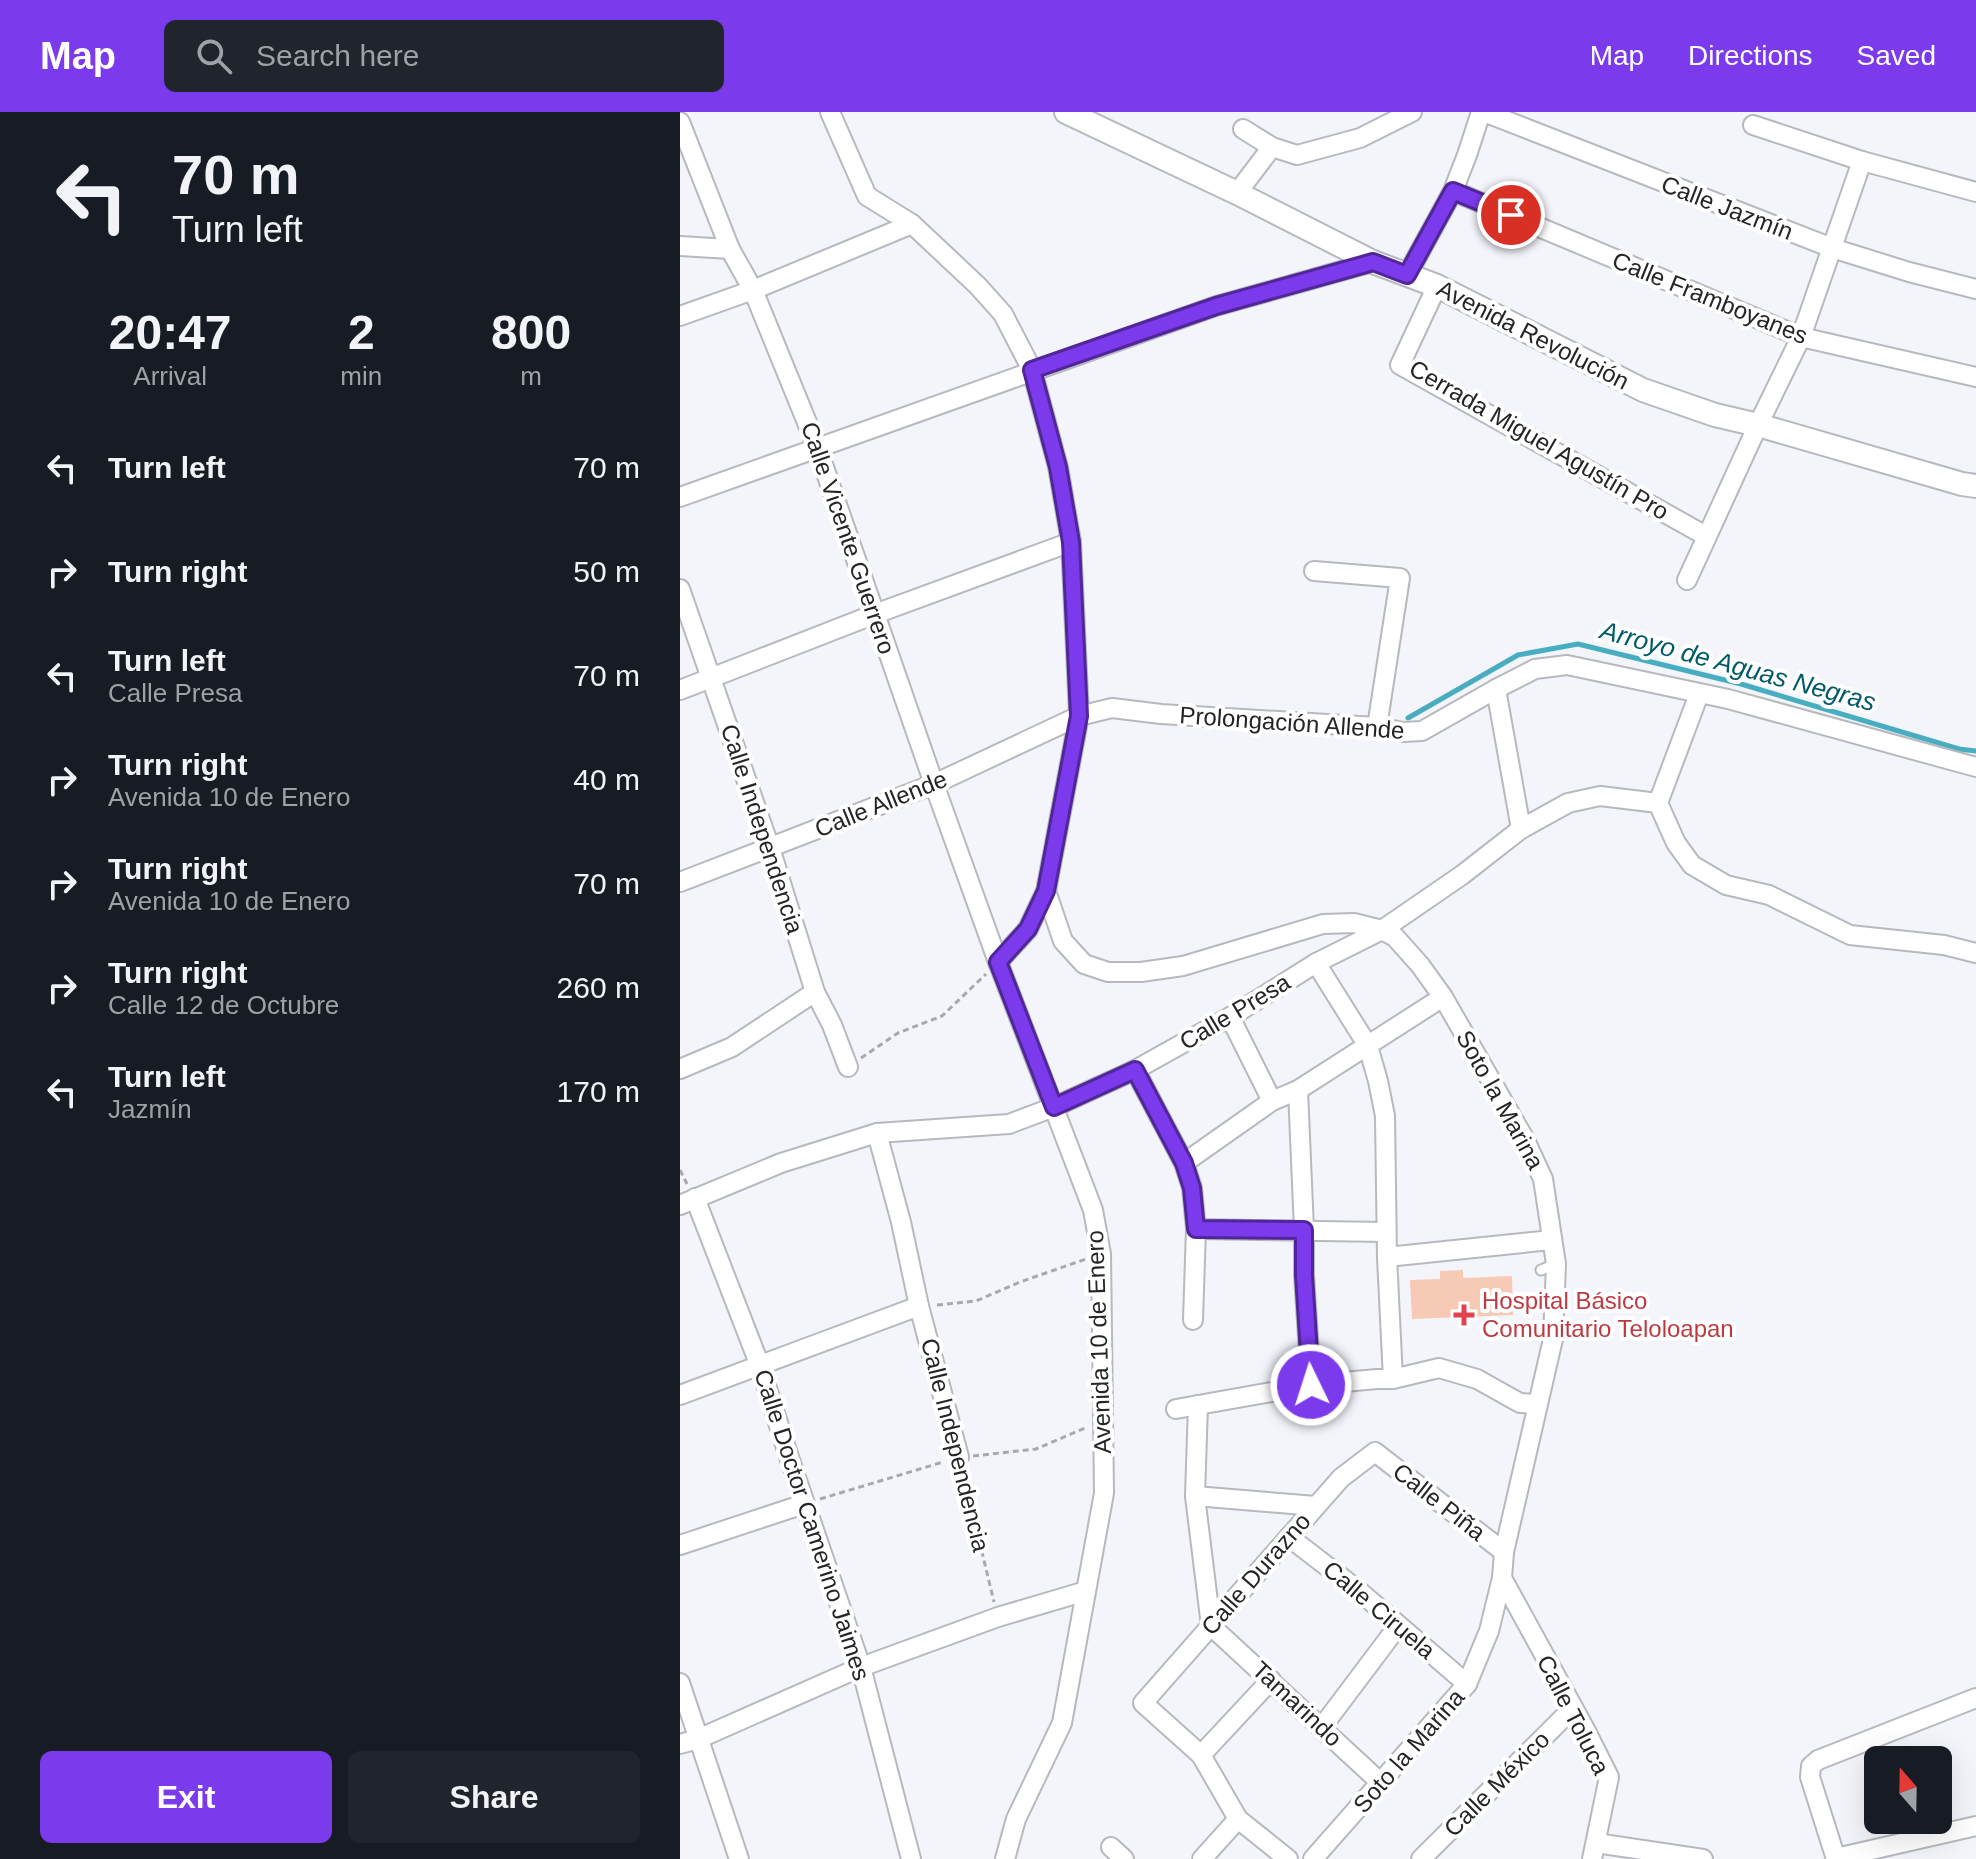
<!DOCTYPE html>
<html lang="en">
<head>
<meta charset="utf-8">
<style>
  body { margin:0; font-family:Helvetica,sans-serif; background:#20242c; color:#f1f3f6; height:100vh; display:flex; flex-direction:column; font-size:30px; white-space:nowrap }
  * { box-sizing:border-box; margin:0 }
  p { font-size:26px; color:#9ea1a6 }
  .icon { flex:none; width:44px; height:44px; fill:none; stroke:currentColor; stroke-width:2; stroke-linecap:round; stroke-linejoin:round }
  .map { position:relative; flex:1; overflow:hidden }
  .details { display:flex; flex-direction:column; background:#171b24; width:680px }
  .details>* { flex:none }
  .banner { background:#171b24; color:#f1f3f6; overflow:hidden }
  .needle { width:52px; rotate:340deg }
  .controls { position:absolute; left:1184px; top:1634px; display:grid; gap:16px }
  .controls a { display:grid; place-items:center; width:88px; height:88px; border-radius:12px; background:#171b24; box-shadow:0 8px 32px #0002; font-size:40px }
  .pin { position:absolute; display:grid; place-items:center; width:68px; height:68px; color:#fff; margin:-34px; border:4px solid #fff; border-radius:50%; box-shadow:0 2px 8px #0007 }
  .me { position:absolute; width:88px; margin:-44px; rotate:356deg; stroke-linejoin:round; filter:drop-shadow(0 0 6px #0008) }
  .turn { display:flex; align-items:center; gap:28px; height:168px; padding:0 40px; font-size:36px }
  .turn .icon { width:104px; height:104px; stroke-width:2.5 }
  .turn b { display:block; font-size:56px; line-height:68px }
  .eta { display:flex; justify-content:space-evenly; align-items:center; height:136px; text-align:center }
  .eta b { font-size:48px; font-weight:700; line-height:56px }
  .action { display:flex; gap:16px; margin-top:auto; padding:16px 40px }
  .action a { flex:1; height:92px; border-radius:12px; background:#7c3aed; color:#fff; font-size:32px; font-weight:700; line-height:92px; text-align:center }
  .action a+a { background:#20242c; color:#f1f3f6 }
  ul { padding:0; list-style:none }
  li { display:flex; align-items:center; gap:24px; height:104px; padding:0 40px }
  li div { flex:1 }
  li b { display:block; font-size:30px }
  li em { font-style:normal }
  header { display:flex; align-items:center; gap:48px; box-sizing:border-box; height:112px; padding:0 40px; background:#7c3aed; color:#fff }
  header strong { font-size:38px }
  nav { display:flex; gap:44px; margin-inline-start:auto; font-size:28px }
  .search { width:560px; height:72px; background:#20242c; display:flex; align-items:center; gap:20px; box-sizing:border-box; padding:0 28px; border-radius:12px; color:#9ea1a6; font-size:30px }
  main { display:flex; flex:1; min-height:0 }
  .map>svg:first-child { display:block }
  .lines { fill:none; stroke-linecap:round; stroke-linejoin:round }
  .stream { stroke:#49adc1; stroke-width:5 }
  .building { fill:#f7cab6 }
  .service-casing { stroke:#b6b9be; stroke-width:13 }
  .minor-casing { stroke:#b6b9be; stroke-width:22 }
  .tertiary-casing { stroke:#b6b9be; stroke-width:26 }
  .path { stroke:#a7a9ad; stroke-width:3; stroke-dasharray:6 4; stroke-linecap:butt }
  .service { stroke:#fff; stroke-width:9 }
  .minor { stroke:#fff; stroke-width:18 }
  .tertiary { stroke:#fff; stroke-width:22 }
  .route-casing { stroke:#51269a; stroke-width:20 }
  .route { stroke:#7c3aed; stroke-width:14 }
  .health-dot { fill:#e0444e; stroke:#fff; stroke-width:3 }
  .labels { text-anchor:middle; stroke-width:8; stroke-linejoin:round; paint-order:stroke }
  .street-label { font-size:24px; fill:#242527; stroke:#fff }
  .health-label { font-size:24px; fill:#be3a42; stroke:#fff; text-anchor:start }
  .water-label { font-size:26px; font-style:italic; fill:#005a68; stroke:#fff }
</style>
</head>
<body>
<header>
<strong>Map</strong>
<div class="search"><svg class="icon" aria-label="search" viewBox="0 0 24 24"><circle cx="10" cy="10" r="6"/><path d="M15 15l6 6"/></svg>Search here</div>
<nav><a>Map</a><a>Directions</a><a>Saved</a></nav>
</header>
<main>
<section class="details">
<div class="banner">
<div class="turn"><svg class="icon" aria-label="left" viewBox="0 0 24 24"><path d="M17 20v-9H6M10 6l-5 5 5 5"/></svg><div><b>70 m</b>Turn left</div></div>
</div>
<div class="eta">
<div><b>20:47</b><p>Arrival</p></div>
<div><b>2</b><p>min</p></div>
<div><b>800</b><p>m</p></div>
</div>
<ul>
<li><svg class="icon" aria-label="left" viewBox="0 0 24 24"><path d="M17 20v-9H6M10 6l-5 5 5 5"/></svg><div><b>Turn left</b></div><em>70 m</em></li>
<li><svg class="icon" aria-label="right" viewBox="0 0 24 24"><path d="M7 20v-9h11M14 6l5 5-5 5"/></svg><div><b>Turn right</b></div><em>50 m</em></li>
<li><svg class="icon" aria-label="left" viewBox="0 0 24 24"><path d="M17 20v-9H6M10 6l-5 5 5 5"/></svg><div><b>Turn left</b><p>Calle Presa</p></div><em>70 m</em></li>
<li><svg class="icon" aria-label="right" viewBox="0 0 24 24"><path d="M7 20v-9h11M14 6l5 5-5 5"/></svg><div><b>Turn right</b><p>Avenida 10 de Enero</p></div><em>40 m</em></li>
<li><svg class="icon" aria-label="right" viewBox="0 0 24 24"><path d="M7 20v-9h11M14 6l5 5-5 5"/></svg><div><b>Turn right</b><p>Avenida 10 de Enero</p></div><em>70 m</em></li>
<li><svg class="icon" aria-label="right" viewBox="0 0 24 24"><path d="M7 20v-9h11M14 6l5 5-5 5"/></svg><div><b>Turn right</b><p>Calle 12 de Octubre</p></div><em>260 m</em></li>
<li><svg class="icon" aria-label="left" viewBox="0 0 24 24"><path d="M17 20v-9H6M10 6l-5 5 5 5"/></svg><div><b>Turn left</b><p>Jazmín</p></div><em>170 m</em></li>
</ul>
<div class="action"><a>Exit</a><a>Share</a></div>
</section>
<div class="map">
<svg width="1296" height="1747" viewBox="0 0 1296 1747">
  <rect width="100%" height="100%" fill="#f3f5fb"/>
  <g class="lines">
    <path class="stream" d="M728 606 838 543 898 532 1061 572 1279 637 1296 639"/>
  </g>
  <path class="building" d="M783 1158V1166L832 1164 833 1203 732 1207 730 1168 760 1167V1159Z"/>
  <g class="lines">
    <g class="service-casing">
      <path id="service" d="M861 1158 876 1152"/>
    </g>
    <g class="minor-casing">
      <g id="minor">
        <path d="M150 0 187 84 232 112 298 174 323 202 352 258 378 355 391 430 399 604 366 779 348 817 318 850"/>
        <path d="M804 0 1152 136 1229 160 1296 177"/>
        <path d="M0 10 50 137 73 178 137 335 254 672 318 850 413 1098 421 1142 424 1381 382 1611 336 1707 325 1747"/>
        <path d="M1073 13 1182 49 1296 80"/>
        <path d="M563 17 592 35 617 43 680 26 732 0"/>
        <path d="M773 79 1121 225 1296 265"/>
        <path d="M557 81 592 35"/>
        <path d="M0 134 50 137"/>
        <path d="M727 163 773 79 787 43 801 0"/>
        <path d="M757 174 720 253 1026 424"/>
        <path d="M0 204 73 178 232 112"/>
        <path d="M0 385 536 194 693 150"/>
        <path d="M634 459 720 466 697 615"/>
        <path d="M1007 468 1078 313 1121 225 1182 49"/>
        <path d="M0 477 90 736 135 880 152 913 168 955"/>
        <path d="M816 577 841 717"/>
        <path d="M0 578 195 502 391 430"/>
        <path d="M978 691 1019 582"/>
        <path d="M0 770 254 672 399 604 432 596 481 602 697 615 723 620 742 619 816 577 855 557 887 553 1048 587 1296 655"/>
        <path d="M366 779 383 829 404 852 428 860H461L503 854 643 812 674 811 702 818 715 825 740 853 763 885 844 1026 863 1067 876 1152 873 1227 824 1440 822 1466 809 1519 787 1572 633 1747"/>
        <path d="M636 851 688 934 698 969 705 1004 707 1145 713 1267"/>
        <path d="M550 905 592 989"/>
        <path d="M0 957 52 935 135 880"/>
        <path d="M455 958 504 1051 512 1076 516 1117 513 1208"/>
        <path d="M618 978 624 1118V1163L631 1273"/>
        <path d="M197 1021 221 1110 239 1194 279 1345"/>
        <path d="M504 1051 592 989 618 978 763 885"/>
        <path d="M15 1086 80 1254 108 1342 181 1555 231 1747"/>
        <path d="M0 1093 101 1051 197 1021 329 1012 374 995 455 958 550 905 636 851 702 818 782 763 841 717 888 691 920 684 978 691 996 731 1012 753 1046 773 1089 783 1170 823 1264 833 1296 841"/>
        <path d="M516 1117 706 1120"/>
        <path d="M707 1145 871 1128"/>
        <path d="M0 1283 239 1194"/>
        <path d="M518 1293 515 1384 531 1514 701 1671"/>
        <path d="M496 1297 631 1273 697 1267H713L759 1256 797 1267 840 1291 857 1292"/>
        <path d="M515 1384 636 1394"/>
        <path d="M609 1425 679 1479 787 1572"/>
        <path d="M0 1433 124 1392"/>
        <path d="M822 1466 906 1619 929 1665 912 1747"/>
        <path d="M0 1571 59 1747"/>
        <path d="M642 1615 718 1514"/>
        <path d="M0 1632 18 1627 181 1555 318 1505 406 1479"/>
        <path d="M521 1643 591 1568"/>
        <path d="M916 1731 1023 1747"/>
        <path d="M431 1735 444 1747"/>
        <path d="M1156 1746 1296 1714"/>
        <path d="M522 1747 558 1707"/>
        <path d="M608 1747 558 1707 521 1643 463 1591 661 1366 695 1340 824 1440"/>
        <path d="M741 1747 893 1596"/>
        <path d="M1156 1747 1130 1665 1131 1654 1138 1648 1296 1586"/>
      </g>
    </g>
    <g class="tertiary-casing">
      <path id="tertiary" d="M386 0 557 81 693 150 757 174 963 278 1035 303 1078 313 1282 372 1296 374"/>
    </g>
    <g class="path">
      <path d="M181 946 218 921 262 904 306 862"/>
      <path d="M0 1058 7 1072"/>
      <path d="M257 1193 296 1189 340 1170 406 1147"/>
      <path d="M293 1344 356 1337 405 1316"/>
      <path d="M283 1361 314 1490"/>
      <path d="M140 1387 263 1350"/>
    </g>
    <use href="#service" class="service"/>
    <use href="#minor" class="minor"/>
    <use href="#tertiary" class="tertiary"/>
  </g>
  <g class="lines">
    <g class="route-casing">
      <path id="route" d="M631 1273 624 1163V1118L516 1117 512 1076 504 1051 455 958 374 995 318 850 348 817 366 779 399 604 391 430 378 355 352 258 536 194 693 150 727 163 773 79 831 103"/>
    </g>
    <use href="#route" class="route"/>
  </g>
  <path class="health-dot" d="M780 1191h8v8h8v8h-8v8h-8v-8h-8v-8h8z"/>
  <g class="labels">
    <g class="street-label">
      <text transform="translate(1047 96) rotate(21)" y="8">Calle Jazmín</text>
      <text transform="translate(1030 186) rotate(22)" y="8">Calle Framboyanes</text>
      <text transform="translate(853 223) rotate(27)" y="8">Avenida Revolución</text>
      <text transform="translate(859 328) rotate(30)" y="8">Cerrada Miguel Agustín Pro</text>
      <text transform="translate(168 426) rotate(71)" y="8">Calle Vicente Guerrero</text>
      <text transform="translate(612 611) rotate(4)" y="8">Prolongación Allende</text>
      <text transform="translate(201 692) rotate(-22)" y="8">Calle Allende</text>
      <text transform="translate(82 717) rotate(72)" y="8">Calle Independencia</text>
      <text transform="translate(555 900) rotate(-31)" y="8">Calle Presa</text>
      <text transform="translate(820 988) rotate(61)" y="8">Soto la Marina</text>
      <text transform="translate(419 1230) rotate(-92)" y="8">Avenida 10 de Enero</text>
      <text transform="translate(275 1333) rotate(76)" y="8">Calle Independencia</text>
      <text transform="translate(759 1390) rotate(38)" y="8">Calle Piña</text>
      <text transform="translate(132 1413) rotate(72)" y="8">Calle Doctor Camerino Jaimes</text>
      <text transform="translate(576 1462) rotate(-49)" y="8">Calle Durazno</text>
      <text transform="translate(699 1498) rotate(40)" y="8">Calle Ciruela</text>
      <text transform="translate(617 1592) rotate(43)" y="8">Tamarindo</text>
      <text transform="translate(893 1603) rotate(63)" y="8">Calle Toluca</text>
      <text transform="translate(729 1639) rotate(-49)" y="8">Soto la Marina</text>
      <text transform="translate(817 1672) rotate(-45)" y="8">Calle México</text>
    </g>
    <g class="health-label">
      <text x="802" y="1197">Hospital Básico<tspan x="802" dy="28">Comunitario Teloloapan</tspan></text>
    </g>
    <g class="water-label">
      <text transform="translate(1058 554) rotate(15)" y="9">Arroyo de Aguas Negras</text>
    </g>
  </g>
</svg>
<div class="controls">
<a><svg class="needle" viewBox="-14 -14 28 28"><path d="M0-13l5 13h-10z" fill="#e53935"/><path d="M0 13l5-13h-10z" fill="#9ea1a6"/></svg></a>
</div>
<div class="pin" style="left:831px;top:103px;background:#d93025"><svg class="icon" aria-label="arrive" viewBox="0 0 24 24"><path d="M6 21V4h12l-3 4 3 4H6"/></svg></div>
<svg class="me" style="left:631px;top:1273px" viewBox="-20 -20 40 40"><circle r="17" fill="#7c3aed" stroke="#fff" stroke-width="3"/><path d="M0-11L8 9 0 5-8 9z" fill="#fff"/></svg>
</div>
</main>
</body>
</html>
